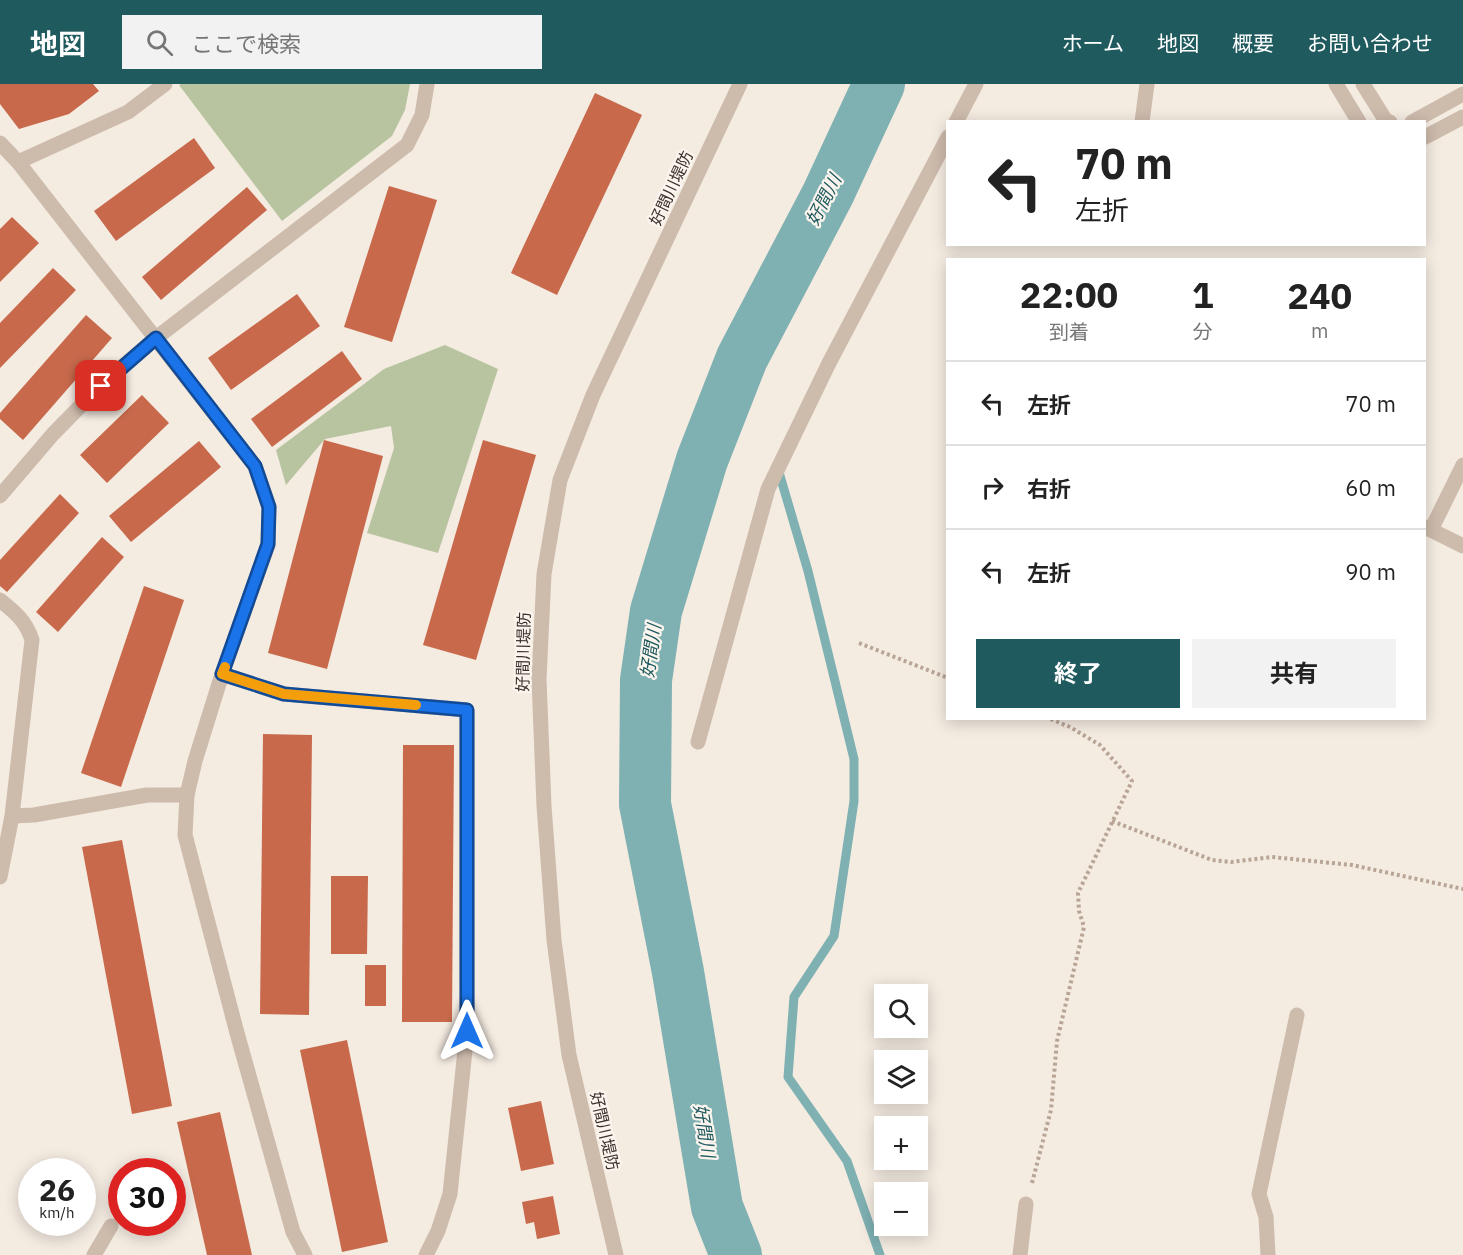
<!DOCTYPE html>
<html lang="ja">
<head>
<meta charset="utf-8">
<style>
  body { margin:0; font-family:"IBM Plex Sans","Noto Sans JP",sans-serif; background:#f2f2f2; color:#222; height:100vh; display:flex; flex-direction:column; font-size:22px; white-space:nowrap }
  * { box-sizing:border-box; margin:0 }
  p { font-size:20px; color:#767676 }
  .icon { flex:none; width:33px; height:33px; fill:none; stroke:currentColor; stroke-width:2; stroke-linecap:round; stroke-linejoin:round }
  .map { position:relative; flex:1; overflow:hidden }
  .sheet { position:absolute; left:946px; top:174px; width:480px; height:462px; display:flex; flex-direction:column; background:#fff; border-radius:0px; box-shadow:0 3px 15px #0003 }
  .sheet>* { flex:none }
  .guide { position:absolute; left:946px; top:36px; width:480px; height:126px; border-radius:0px; box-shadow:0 3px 15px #0003; background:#fff; color:#222; overflow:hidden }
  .tools { position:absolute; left:874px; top:900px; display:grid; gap:12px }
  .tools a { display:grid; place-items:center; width:54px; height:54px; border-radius:0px; background:#fff; box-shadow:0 3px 15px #0003; font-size:30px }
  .speed { position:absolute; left:18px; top:1074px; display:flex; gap:12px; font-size:30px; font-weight:700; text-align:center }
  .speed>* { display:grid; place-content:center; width:78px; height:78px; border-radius:50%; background:#fff; box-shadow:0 3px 15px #0003; line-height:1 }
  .speed small { font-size:15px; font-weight:400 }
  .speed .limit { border:9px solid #d22; background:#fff; color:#111 }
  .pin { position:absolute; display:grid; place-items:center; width:51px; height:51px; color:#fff; margin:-26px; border-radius:12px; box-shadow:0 3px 9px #0006 }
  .me { position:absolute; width:66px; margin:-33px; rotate:0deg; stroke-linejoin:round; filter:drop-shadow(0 0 4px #0008) }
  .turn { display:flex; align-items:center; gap:21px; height:126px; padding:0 30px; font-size:27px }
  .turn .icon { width:78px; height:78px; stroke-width:2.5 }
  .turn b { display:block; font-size:42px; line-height:51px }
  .eta { display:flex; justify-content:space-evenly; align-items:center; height:102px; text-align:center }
  .eta b { font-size:36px; font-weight:700; line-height:42px }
  .cta { display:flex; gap:12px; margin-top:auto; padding:12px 30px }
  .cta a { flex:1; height:69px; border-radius:0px; background:#1f5a5e; color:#fff; font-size:24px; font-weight:700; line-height:69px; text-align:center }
  .cta a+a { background:#f2f2f2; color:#222 }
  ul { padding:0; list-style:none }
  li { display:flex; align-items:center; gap:18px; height:84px; padding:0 30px; border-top:2px solid #e0e0e0 }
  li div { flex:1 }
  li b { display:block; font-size:22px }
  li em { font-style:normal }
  header { display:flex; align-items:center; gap:36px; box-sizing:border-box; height:84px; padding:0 30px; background:#1f5a5e; color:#fff }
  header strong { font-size:28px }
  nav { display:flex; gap:33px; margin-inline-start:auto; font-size:21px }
  .search { width:420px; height:54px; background:#f2f2f2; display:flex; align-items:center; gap:15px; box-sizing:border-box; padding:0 21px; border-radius:0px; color:#767676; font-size:22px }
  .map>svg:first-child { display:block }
  .green { fill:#b8c4a0 }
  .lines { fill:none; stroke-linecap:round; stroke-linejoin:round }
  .stream { stroke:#7fb0b2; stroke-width:9 }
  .river { stroke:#7fb0b2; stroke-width:52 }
  .building { fill:#c8694b }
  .path { stroke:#b9a596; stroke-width:4; stroke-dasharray:3 3; stroke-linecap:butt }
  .minor { stroke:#cdbbac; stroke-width:15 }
  .route-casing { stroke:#114b97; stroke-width:15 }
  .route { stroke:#1a73e8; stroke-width:10 }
  .slow { stroke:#f59e0b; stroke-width:10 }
  .labels { text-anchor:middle; stroke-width:4.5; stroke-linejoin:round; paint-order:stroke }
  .street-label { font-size:16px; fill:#3b302b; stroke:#fbf5ee }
  .water-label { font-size:18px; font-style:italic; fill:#1f5a5e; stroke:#fbf5ee }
</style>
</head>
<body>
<header>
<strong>地図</strong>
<div class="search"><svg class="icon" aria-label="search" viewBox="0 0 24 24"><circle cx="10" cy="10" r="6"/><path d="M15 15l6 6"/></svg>ここで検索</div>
<nav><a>ホーム</a><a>地図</a><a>概要</a><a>お問い合わせ</a></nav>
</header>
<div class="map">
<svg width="1463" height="1171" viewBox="0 0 1463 1171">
  <rect width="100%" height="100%" fill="#f4ebe1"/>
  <g class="green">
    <path d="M181 0H410L405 26 392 52 282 137 179 1Z"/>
    <path d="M445 261 498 285 438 469 367 449 394 364 391 342 325 355 286 401 276 366 384 285Z"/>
  </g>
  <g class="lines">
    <path class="stream" d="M778 385 808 487 854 675V717L834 852 794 913 788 993 847 1077 880 1171"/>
    <path class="river" d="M736 1171 717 1123 678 888 645 720 646 596 656 527 702 376 742 274 828 110 879 0"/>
  </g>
  <g class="building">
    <path d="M0 0H93L99 7 69 30 19 45 0 20Z"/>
    <path d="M595 9 642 31 557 211 511 189Z"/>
    <path d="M194 54 215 84 116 157 94 127Z"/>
    <path d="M389 102 437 116 392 258 344 243Z"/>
    <path d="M247 103 267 126 161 216 142 193Z"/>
    <path d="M12 133 39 159 0 198V145Z"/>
    <path d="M53 184 76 206 0 284V239Z"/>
    <path d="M297 210 320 242 231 306 208 274Z"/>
    <path d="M86 231 112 254 23 356 0 335V329Z"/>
    <path d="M342 267 362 295 272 363 251 335Z"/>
    <path d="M142 311 169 339 107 399 80 371Z"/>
    <path d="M324 356 383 372 327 585 268 569Z"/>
    <path d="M483 356 536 371 476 576 423 561Z"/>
    <path d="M199 357 221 383 131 458 109 432Z"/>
    <path d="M60 410 79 429 7 508 0 502V476Z"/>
    <path d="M102 453 124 473 58 548 36 528Z"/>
    <path d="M144 502 184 516 121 703 81 689Z"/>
    <path d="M263 650 312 651 309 931 260 930Z"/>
    <path d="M403 661H454L452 938H402Z"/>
    <path d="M122 756 172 1022 132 1030 82 763Z"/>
    <path d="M331 792H368L367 870H331Z"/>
    <rect x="365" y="881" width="21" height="41"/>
    <path d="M347 956 388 1158 342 1168 300 966Z"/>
    <path d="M541 1017 554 1080 521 1087 508 1024Z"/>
    <path d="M220 1028 252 1171H207L177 1038Z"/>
    <path d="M553 1112 560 1150 537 1155 534 1138 526 1140 522 1118Z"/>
  </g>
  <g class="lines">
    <g class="path">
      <path d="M859 559 948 594"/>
      <path d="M1112 737 1212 776 1231 778 1272 773 1352 781 1463 805"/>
      <path d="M1032 1099 1051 1026 1057 957 1084 843 1079 827 1078 809 1132 697 1100 661 1070 643 1048 634"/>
    </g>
    <g class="minor">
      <path d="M1336 0 1359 38"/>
      <path d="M1363 0 1386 37 1390 38"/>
      <path d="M956 38 976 0"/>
      <path d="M1142 38 1147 0"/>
      <path d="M1412 38 1463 10"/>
      <path d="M1425 53 1463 33"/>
      <path d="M0 59 18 78 255 382 269 423 268 461 222 590 195 677 187 711 185 751 237 949 293 1148 305 1171"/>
      <path d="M18 78 128 28 165 0"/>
      <path d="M0 412 53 350 101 301 156 254 407 61 422 31 427 0"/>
      <path d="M1425 443 1463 462"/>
      <path d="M1431 446 1463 381"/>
      <path d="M0 516C15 528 26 537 32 556L12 732 0 793"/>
      <path d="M222 590 284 610 467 626V947L450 1110 438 1147 426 1171"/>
      <path d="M698 658 768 405 829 279 948 53"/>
      <path d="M12 732 34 731 147 711H187"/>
      <path d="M94 1171 111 1142"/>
      <path d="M616 1171 569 971 554 856 544 722 539 595 544 490 560 396 593 311 740 0"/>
      <path d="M1020 1171 1026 1120"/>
      <path d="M1268 1171 1266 1133 1259 1110 1297 931"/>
    </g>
  </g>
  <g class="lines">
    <g class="route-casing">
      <path id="route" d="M101 302 156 254 255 382 269 423 268 460 222 590 284 610 467 626V947"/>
    </g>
    <use href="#route" class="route"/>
    <path class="slow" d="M225 583 222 590 284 610 416 621"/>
  </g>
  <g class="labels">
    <g class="street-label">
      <text transform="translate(671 104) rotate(-65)" y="6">好間川堤防</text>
      <text transform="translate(523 568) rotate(-89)" y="6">好間川堤防</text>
      <text transform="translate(605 1047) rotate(77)" y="6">好間川堤防</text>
    </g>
    <g class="water-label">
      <text transform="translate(824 116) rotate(-63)" y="6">好間川</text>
      <text transform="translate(651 567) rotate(-82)" y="6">好間川</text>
      <text transform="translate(704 1047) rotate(81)" y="6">好間川</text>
    </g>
  </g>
</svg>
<div class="tools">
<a><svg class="icon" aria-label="search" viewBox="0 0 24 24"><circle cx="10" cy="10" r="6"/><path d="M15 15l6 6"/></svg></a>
<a><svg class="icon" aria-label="layers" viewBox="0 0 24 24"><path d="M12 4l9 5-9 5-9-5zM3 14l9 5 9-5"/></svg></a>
<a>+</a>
<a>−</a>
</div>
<div class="speed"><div>26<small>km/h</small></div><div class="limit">30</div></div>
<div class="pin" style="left:101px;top:302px;background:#d93025"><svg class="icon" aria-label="arrive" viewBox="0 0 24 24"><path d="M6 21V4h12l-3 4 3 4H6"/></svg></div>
<svg class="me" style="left:467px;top:947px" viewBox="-20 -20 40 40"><path d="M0-17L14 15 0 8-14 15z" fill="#1a73e8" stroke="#fff" stroke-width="4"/></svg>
<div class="guide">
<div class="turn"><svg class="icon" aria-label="left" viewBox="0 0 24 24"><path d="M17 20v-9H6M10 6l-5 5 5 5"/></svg><div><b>70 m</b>左折</div></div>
</div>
<section class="sheet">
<div class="eta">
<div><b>22:00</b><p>到着</p></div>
<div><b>1</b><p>分</p></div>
<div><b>240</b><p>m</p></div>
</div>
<ul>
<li><svg class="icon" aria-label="left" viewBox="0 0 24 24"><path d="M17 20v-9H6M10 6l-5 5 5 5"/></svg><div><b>左折</b></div><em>70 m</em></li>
<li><svg class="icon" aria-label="right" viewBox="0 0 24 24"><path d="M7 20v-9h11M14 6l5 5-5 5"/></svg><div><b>右折</b></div><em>60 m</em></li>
<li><svg class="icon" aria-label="left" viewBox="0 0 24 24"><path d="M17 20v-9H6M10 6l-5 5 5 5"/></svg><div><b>左折</b></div><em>90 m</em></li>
</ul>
<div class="cta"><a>終了</a><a>共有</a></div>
</section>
</div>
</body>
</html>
